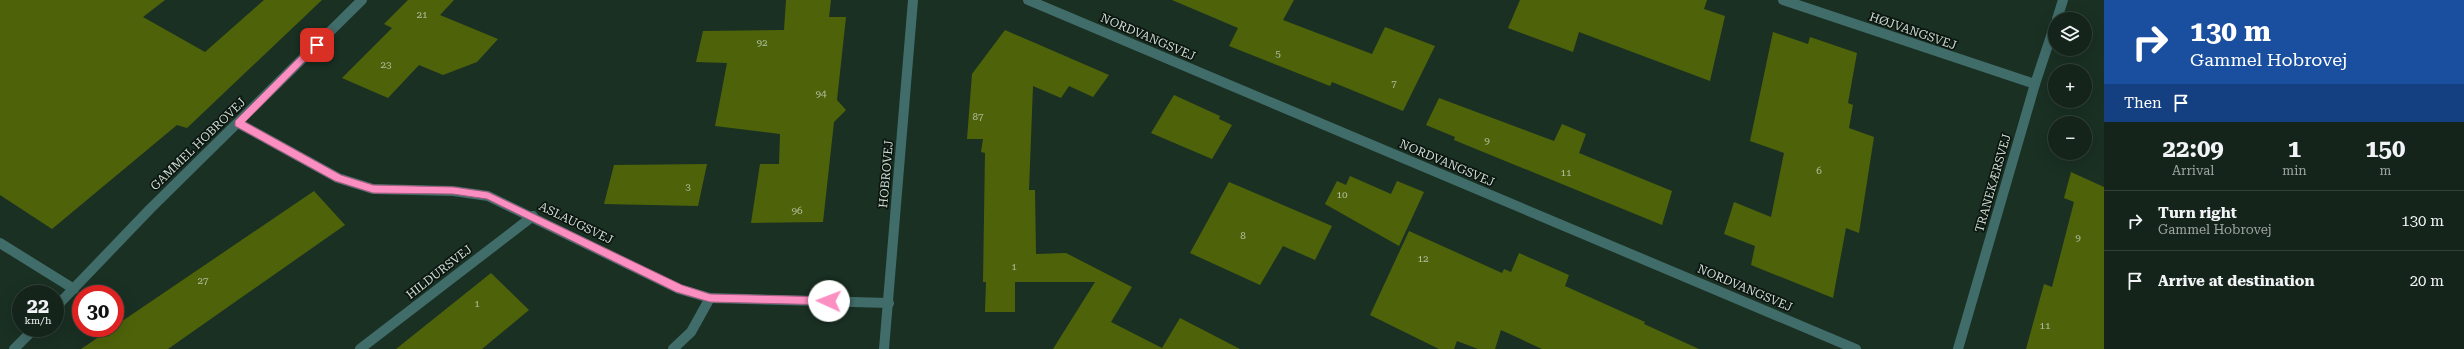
<!DOCTYPE html>
<html lang="en">
<head>
<meta charset="utf-8">
<style>
  body { margin:0; font-family:"Roboto Serif",serif; background:#1d2c23; color:#f1f3f6; height:100vh; display:flex; flex-direction:column; font-size:15px; white-space:nowrap }
  * { box-sizing:border-box; margin:0 }
  p { font-size:13px; color:#9da4a2 }
  .icon { flex:none; width:22px; height:22px; fill:none; stroke:currentColor; stroke-width:2; stroke-linecap:round; stroke-linejoin:round }
  .map { position:relative; flex:1; overflow:hidden }
  .side { display:flex; flex-direction:column; background:#14241a; width:360px }
  .side>* { flex:none }
  .top-card { background:#1a4fa0; color:#fff; overflow:hidden }
  .fabs { position:absolute; left:2048px; top:12px; display:grid; gap:8px }
  .fabs a { display:grid; place-items:center; width:44px; height:44px; border-radius:50%; background:#14241a; box-shadow:0 4px 16px #0002,0 0 0 1px #334139; font-size:20px }
  .speed { position:absolute; left:12px; top:285px; display:flex; gap:8px; font-size:20px; font-weight:700; text-align:center }
  .speed>* { display:grid; place-content:center; width:52px; height:52px; border-radius:50%; background:#14241a; box-shadow:0 4px 16px #0002,0 0 0 1px #334139; line-height:1 }
  .speed small { font-size:10px; font-weight:400 }
  .speed .limit { border:6px solid #d22; background:#fff; color:#111 }
  .pin { position:absolute; display:grid; place-items:center; width:34px; height:34px; color:#fff; margin:-17px; border-radius:8px; box-shadow:0 2px 6px #0006 }
  .me { position:absolute; width:44px; margin:-22px; rotate:272deg; stroke-linejoin:round; filter:drop-shadow(0 0 3px #0008) }
  .turn { display:flex; align-items:center; gap:14px; height:84px; padding:0 20px; font-size:18px }
  .turn .icon { width:52px; height:52px; stroke-width:2.5 }
  .turn b { display:block; font-size:28px; line-height:34px }
  .then { display:flex; align-items:center; height:38px; padding:0 20px; background:#0003; gap:8px; font-size:15px }
  .eta { display:flex; justify-content:space-evenly; align-items:center; height:68px; text-align:center }
  .eta b { font-size:24px; font-weight:700; line-height:28px }
  ul { padding:0; list-style:none }
  li { display:flex; align-items:center; gap:12px; height:60px; padding:0 20px; border-top:1px solid #334139 }
  li div { flex:1 }
  li b { display:block; font-size:15px }
  li em { font-style:normal }
  main { display:flex; flex:1; min-height:0 }
  .map>svg:first-child { display:block }
  .building { fill:#4e6309 }
  .lines { fill:none; stroke-linecap:round; stroke-linejoin:round }
  .minor { stroke:#406c69; stroke-width:10 }
  .route { fill:#fc8fc2; stroke:#a45d7e }
  .labels { text-anchor:middle; stroke-width:3.5; stroke-linejoin:round; paint-order:stroke }
  .number-label { font-size:10px; fill:#afbea0 }
  .street-label { font-size:12px; fill:#cfddd3; stroke:#0c1610 }
</style>
</head>
<body>
<main>
<div class="map">
<svg width="2104" height="349" viewBox="0 0 2104 349">
  <rect width="100%" height="100%" fill="#1a3023"/>
  <g class="building">
    <path d="M0 0H165L143 17 205 52 264 0H322L187 128 177 125 52 229 0 195Z"/>
    <path d="M408 0H454L440 15 498 39 477 62 443 75 419 65 388 98 342 78 392 28 384 24Z"/>
    <path d="M786 0H831L829 17H846L837 100 846 110 834 122 823 222 751 223 760 164H779L780 134 715 126 727 63 696 62 703 31 784 30Z"/>
    <path d="M1172 0H1294L1283 20 1372 54 1385 27 1435 46 1403 111 1332 82 1330 86 1229 46 1238 28Z"/>
    <path d="M1520 0H1707L1704 9 1725 16 1710 81 1579 32 1573 52 1508 28Z"/>
    <path d="M1005 30 1109 75 1093 97 1069 86 1061 98 1033 86 1029 190H1035L1036 254 1066 253 1132 287 1111 322 1162 348 1180 318 1240 349H1053L1095 282H1015V312H985L986 282H983L985 153 981 152 983 139H967L972 74Z"/>
    <path d="M1773 32 1808 44 1810 37 1857 53 1848 103 1853 105 1849 128 1874 137 1859 233 1846 228 1833 298 1751 265 1755 246 1724 234 1734 202 1771 217 1784 153 1750 141Z"/>
    <path d="M1174 95 1220 116 1219 119 1232 125 1212 159 1151 133Z"/>
    <path d="M1439 98 1554 141 1562 124 1586 134 1579 153 1672 191 1662 225 1454 140 1455 137 1426 125Z"/>
    <path d="M707 164 698 206 604 204 614 165Z"/>
    <path d="M2071 172 2104 187V349H2026L2044 284 2052 287 2074 202 2064 198Z"/>
    <path d="M1350 176 1391 194 1397 181 1424 192 1399 246 1325 204 1337 181 1346 185Z"/>
    <path d="M1229 182 1332 226 1315 260 1283 246 1260 285 1190 253Z"/>
    <path d="M314 191 345 225 168 349H81Z"/>
    <path d="M1409 231 1502 273 1504 269 1511 272 1519 253 1569 275 1565 286 1645 322 1644 324 1699 349H1542L1501 330 1495 349H1478L1457 341 1454 349H1439L1370 315Z"/>
    <path d="M491 273 529 310 482 349H396Z"/>
  </g>
  <g class="lines">
    <g class="minor">
      <path d="M1028 0 1856 349"/>
      <path d="M1783 0 2035 84"/>
      <path d="M2057 19 2063 0"/>
      <path d="M238 123 338 178 373 189 453 191 488 196 679 289 710 298 889 303"/>
      <path d="M0 243 74 289"/>
      <path d="M55 308 150 209 362 0"/>
      <path d="M14 349 35 328"/>
      <path d="M360 349 533 216"/>
      <path d="M673 349 691 332 710 298"/>
      <path d="M884 349 913 0"/>
      <path d="M1958 349 2035 84 2055 24"/>
    </g>
  </g>
  <path class="route" d="M314 42H317L321 45 245 122 341 175 373 185 453 187 488 192 682 285 710 294 829 297 834 301 833 305 710 302 676 292 487 199 453 194 373 193 335 181 235 126V121Z"/>
  <g class="labels">
    <g class="number-label">
      <text x="422" y="18">21</text>
      <text x="762" y="46">92</text>
      <text x="1278" y="57">5</text>
      <text x="386" y="68">23</text>
      <text x="1394" y="87">7</text>
      <text x="821" y="97">94</text>
      <text x="978" y="120">87</text>
      <text x="1487" y="144">9</text>
      <text x="1819" y="174">6</text>
      <text x="1566" y="176">11</text>
      <text x="688" y="190">3</text>
      <text x="1342" y="198">10</text>
      <text x="797" y="214">96</text>
      <text x="1243" y="239">8</text>
      <text x="2078" y="241">9</text>
      <text x="1423" y="262">12</text>
      <text x="1014" y="270">1</text>
      <text x="203" y="284">27</text>
      <text x="477" y="307">1</text>
      <text x="2045" y="329">11</text>
    </g>
    <g class="street-label">
      <text transform="translate(1913 31) rotate(19)" y="4">HØJVANGSVEJ</text>
      <text transform="translate(1148 37) rotate(23)" y="4">NORDVANGSVEJ</text>
      <text transform="translate(198 144) rotate(-44)" y="4">GAMMEL HOBROVEJ</text>
      <text transform="translate(1447 163) rotate(23)" y="4">NORDVANGSVEJ</text>
      <text transform="translate(886 174) rotate(-85)" y="4">HOBROVEJ</text>
      <text transform="translate(1993 183) rotate(-74)" y="4">TRANEKÆRSVEJ</text>
      <text transform="translate(576 223) rotate(26)" y="4">ASLAUGSVEJ</text>
      <text transform="translate(439 272) rotate(-38)" y="4">HILDURSVEJ</text>
      <text transform="translate(1745 288) rotate(23)" y="4">NORDVANGSVEJ</text>
    </g>
  </g>
</svg>
<div class="fabs">
<a><svg class="icon" aria-label="layers" viewBox="0 0 24 24"><path d="M12 4l9 5-9 5-9-5zM3 14l9 5 9-5"/></svg></a>
<a>+</a>
<a>−</a>
</div>
<div class="speed"><div>22<small>km/h</small></div><div class="limit">30</div></div>
<div class="pin" style="left:317px;top:45px;background:#d93025"><svg class="icon" aria-label="arrive" viewBox="0 0 24 24"><path d="M6 21V4h12l-3 4 3 4H6"/></svg></div>
<svg class="me" style="left:829px;top:301px" viewBox="-20 -20 40 40"><circle r="19" fill="#fff"/><path d="M0-13L10 11 0 6-10 11z" fill="#fc8fc2"/></svg>
</div>
<section class="side">
<div class="top-card">
<div class="turn"><svg class="icon" aria-label="right" viewBox="0 0 24 24"><path d="M7 20v-9h11M14 6l5 5-5 5"/></svg><div><b>130 m</b>Gammel Hobrovej</div></div>
<div class="then">Then<svg class="icon" aria-label="arrive" viewBox="0 0 24 24"><path d="M6 21V4h12l-3 4 3 4H6"/></svg></div>
</div>
<div class="eta">
<div><b>22:09</b><p>Arrival</p></div>
<div><b>1</b><p>min</p></div>
<div><b>150</b><p>m</p></div>
</div>
<ul>
<li><svg class="icon" aria-label="right" viewBox="0 0 24 24"><path d="M7 20v-9h11M14 6l5 5-5 5"/></svg><div><b>Turn right</b><p>Gammel Hobrovej</p></div><em>130 m</em></li>
<li><svg class="icon" aria-label="arrive" viewBox="0 0 24 24"><path d="M6 21V4h12l-3 4 3 4H6"/></svg><div><b>Arrive at destination</b></div><em>20 m</em></li>
</ul>
</section>
</main>
</body>
</html>
